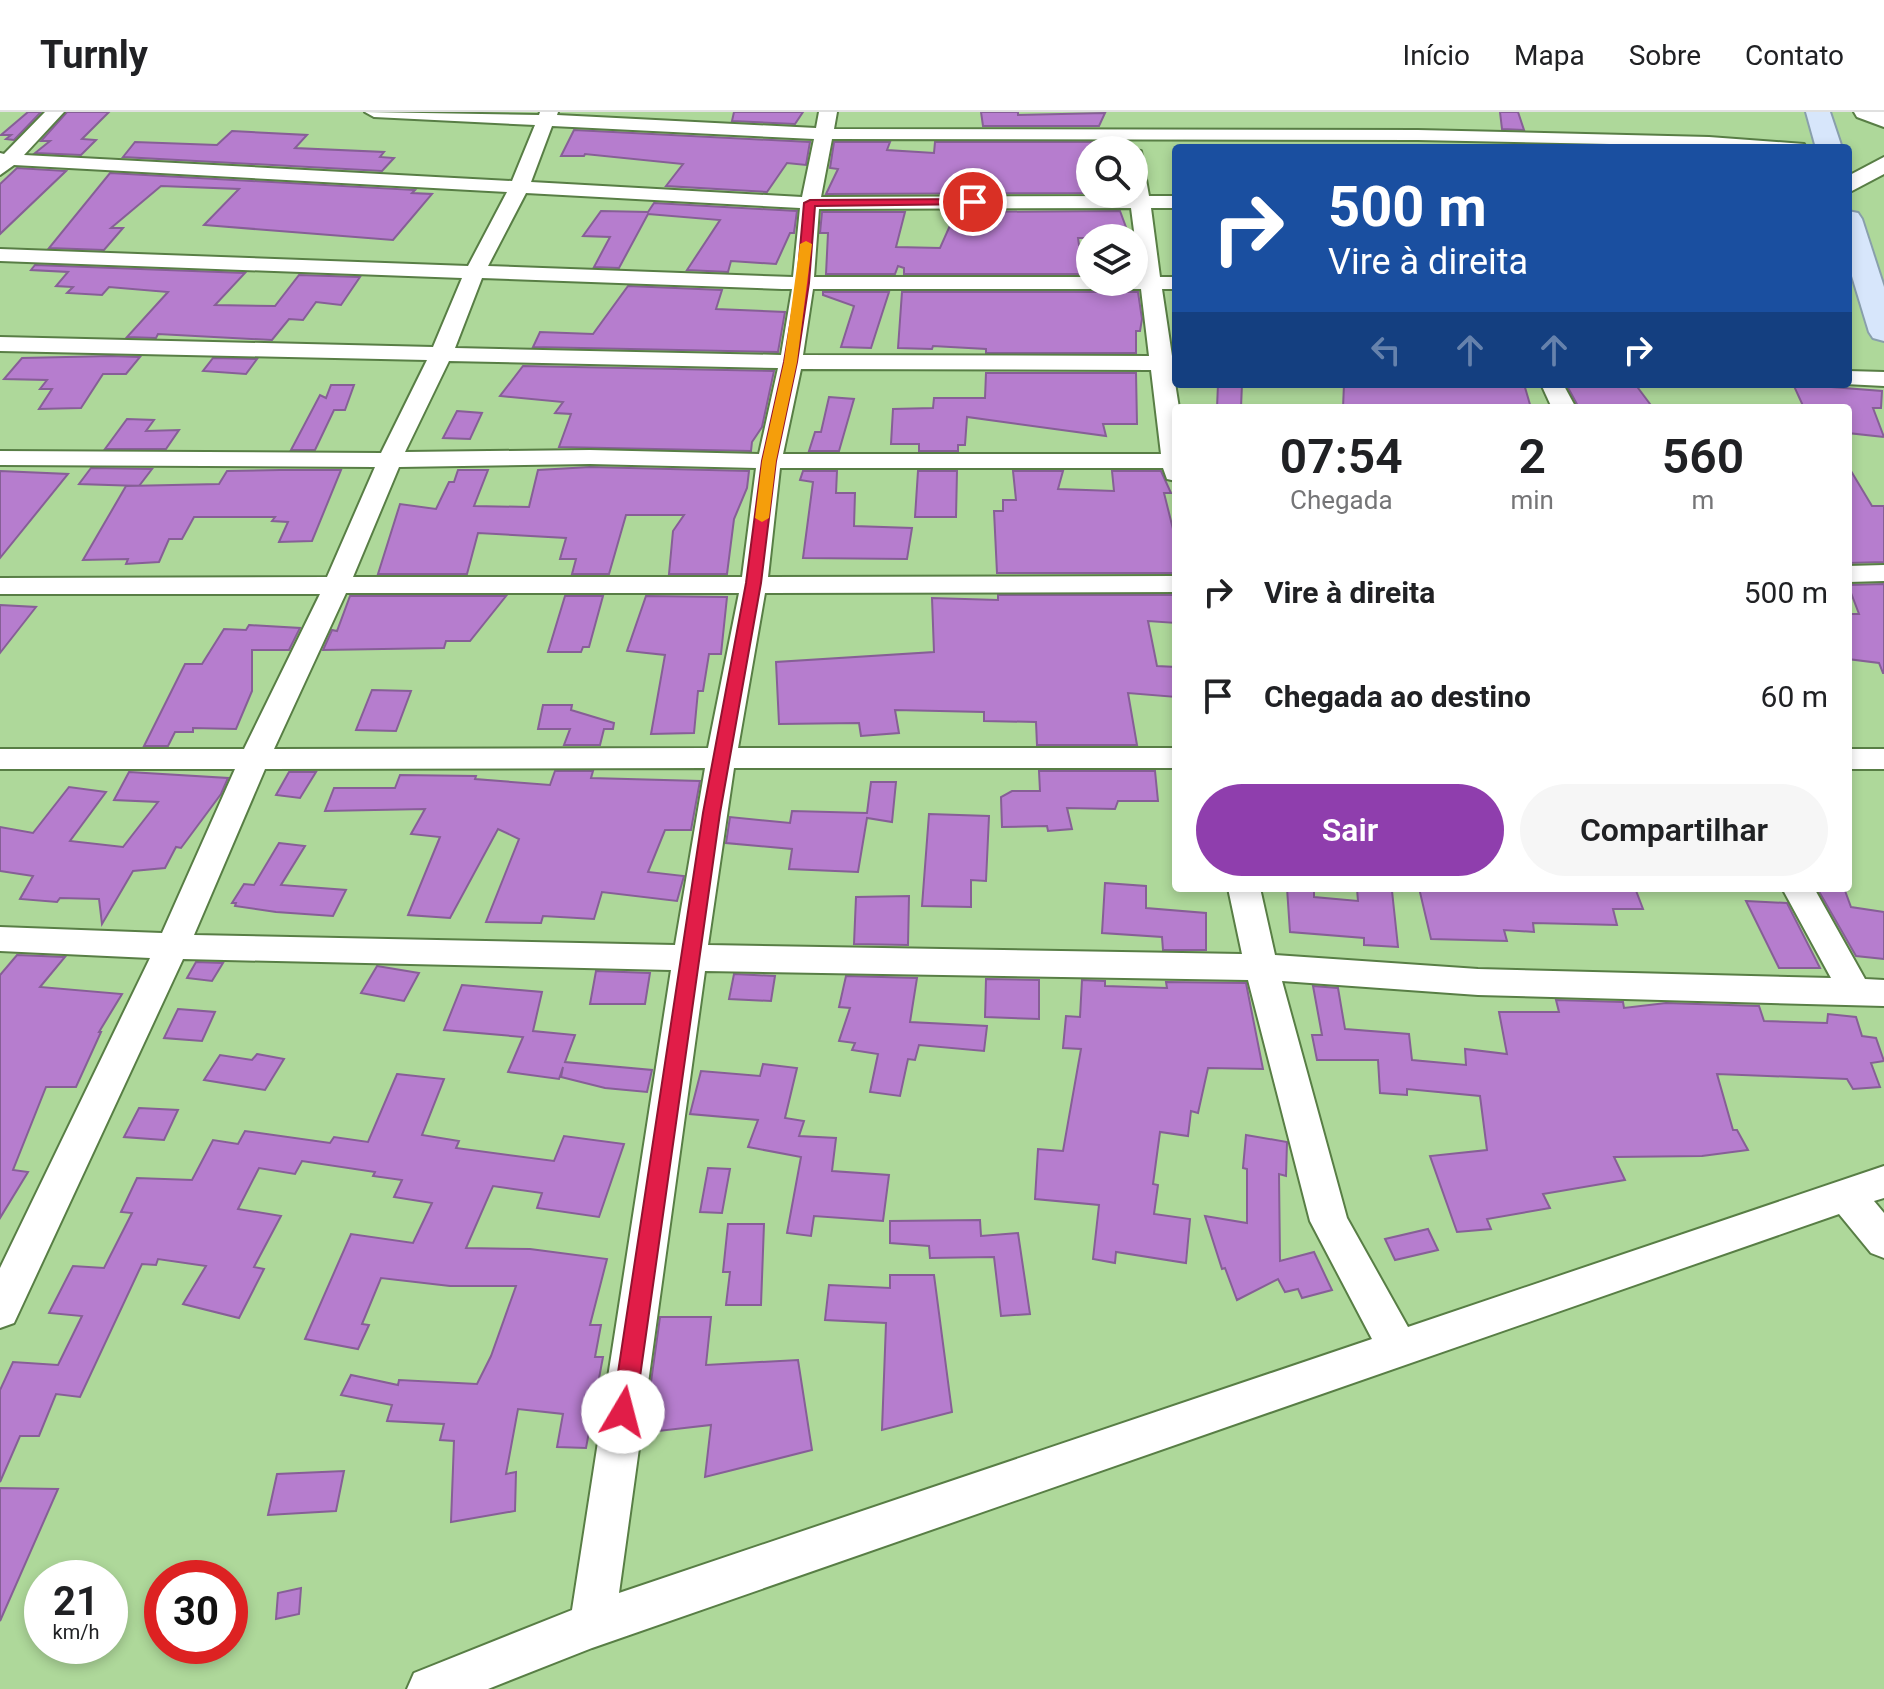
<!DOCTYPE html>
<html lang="pt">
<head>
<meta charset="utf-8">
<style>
  body { margin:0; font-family:Roboto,sans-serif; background:#f6f6f6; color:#202124; height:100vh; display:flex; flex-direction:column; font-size:30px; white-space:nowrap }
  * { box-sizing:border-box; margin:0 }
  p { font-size:26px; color:#757577 }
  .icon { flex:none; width:44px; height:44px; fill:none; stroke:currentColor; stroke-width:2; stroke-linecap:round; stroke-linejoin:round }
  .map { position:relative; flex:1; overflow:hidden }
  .panel { position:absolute; left:1172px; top:292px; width:680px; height:488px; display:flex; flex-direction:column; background:#fff; border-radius:8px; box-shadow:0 4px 12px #0003 }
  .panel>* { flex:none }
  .banner { position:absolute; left:1172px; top:32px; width:680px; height:244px; border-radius:8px; box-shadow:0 4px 12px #0003; background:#1a4fa0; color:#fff; overflow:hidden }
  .controls { position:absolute; left:1076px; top:24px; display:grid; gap:16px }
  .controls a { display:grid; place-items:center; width:72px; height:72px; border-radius:50%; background:#fff; box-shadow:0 4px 12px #0003; font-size:40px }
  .speed { position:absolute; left:24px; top:1448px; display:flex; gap:16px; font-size:40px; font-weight:700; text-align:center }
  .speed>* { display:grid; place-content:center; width:104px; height:104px; border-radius:50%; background:#fff; box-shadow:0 4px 12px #0003; line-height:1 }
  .speed small { font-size:20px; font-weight:400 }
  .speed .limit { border:12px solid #d22; background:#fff; color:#111 }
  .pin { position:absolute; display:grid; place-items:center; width:68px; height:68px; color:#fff; margin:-34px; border:4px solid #fff; border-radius:50%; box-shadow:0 2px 8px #0007 }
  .me { position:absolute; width:88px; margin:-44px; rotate:8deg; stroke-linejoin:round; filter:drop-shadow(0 0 6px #0008) }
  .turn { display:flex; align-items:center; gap:28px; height:168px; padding:0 24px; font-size:36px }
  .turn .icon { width:104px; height:104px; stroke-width:2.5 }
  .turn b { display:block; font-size:56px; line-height:68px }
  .lanes { display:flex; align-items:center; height:76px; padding:0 24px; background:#0003; justify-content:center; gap:40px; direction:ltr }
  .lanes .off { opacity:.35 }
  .eta { display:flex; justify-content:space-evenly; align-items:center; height:136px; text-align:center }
  .eta b { font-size:48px; font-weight:600; line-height:56px }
  .primary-button { display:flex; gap:16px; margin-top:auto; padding:16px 24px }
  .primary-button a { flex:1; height:92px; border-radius:48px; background:#8f3ead; color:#fff; font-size:32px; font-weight:600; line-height:92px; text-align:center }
  .primary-button a+a { background:#f6f6f6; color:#202124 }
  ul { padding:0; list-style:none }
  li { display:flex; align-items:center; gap:24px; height:104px; padding:0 24px }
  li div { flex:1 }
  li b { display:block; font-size:30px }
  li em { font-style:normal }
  header { display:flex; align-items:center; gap:48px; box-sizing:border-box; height:112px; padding:0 40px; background:#fff; border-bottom:2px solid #e0e0e0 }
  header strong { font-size:38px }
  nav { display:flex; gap:44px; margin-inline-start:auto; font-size:28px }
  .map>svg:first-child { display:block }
  .building { fill:#b67dce; stroke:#865f96; stroke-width:2 }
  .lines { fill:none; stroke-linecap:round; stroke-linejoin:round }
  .minor-casing { stroke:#587e45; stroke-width:4 }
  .tertiary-casing { stroke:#587e45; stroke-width:4 }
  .primary-casing { stroke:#899fac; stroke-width:4 }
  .minor { fill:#fff; fill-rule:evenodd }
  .tertiary { fill:#fff; fill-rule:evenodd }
  .primary { fill:#d7e6fb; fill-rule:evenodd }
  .route { fill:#e11d48; stroke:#92132f; stroke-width:2 }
  .slow { fill:#f59e0b }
</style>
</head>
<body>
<header>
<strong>Turnly</strong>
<nav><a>Início</a><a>Mapa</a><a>Sobre</a><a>Contato</a></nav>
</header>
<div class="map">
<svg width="1884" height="1577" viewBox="0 0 1884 1577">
  <rect width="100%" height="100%" fill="#aed89a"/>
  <g class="building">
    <path d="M28 0H41L14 28 6 27 11 23H1Z"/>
    <path d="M67 0H109L82 27 96 28 81 43 35 41 50 29H41Z"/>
    <path d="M734 0H803L795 12 732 9Z"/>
    <path d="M981 0H1018V3L1105 1 1099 14H983Z"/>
    <path d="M1500 0H1518L1524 18 1502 17Z"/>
    <path d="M574 18 810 30 806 53 787 51 767 80 666 74 683 52 585 42 584 44H561Z"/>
    <path d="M232 19 307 23 295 36 384 40 380 45 394 46 382 59 123 45 135 30 217 33Z"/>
    <path d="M834 30H890L887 38 934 41 935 30H1092L1090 81 826 82 838 57 830 56Z"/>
    <path d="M17 56 66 59 0 122V72Z"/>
    <path d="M110 61 415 78 412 81 432 82 393 128 204 113 239 77 161 74 111 116H123L104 138 49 136Z"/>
    <path d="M654 91 797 99 794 121H790L776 152 731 149 728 160 687 158 720 108 648 102 619 156 594 155 610 125 583 124 601 99 648 100Z"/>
    <path d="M1120 99 1130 126H1078L1083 162H904V156L898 154 895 162H826L828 121H820L822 100H905L896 135 940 136 956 100Z"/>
    <path d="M35 153 245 161 215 193 275 194 299 163 360 165 341 193 316 190 303 208 289 207 272 228 158 222 156 226 127 225 168 180 109 175 102 183 67 181 73 175 56 174 68 160 31 158Z"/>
    <path d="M628 174 722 178 716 197 785 200 778 240 533 235 540 220 593 222Z"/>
    <path d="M823 180H889L871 236 841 235 854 194 823 183Z"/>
    <path d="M902 180H1138L1142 207 1140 219H1136V241H986V237L933 234 932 237 898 236Z"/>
    <path d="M111 244 140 245 126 262H103L81 296 39 297 52 277H40L47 268 4 267 22 246Z"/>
    <path d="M213 246 257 247 246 262 203 259Z"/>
    <path d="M523 254 774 259 762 315 752 330 751 339 559 335 571 302 555 301 563 290 500 284Z"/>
    <path d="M986 261H1136L1137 312H1103L1106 324 967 305 965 333H958V339H919V332H891L893 297 933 296 934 286H985Z"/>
    <path d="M1218 272H1242L1241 296H1217Z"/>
    <path d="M1344 272H1524L1531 296H1343Z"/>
    <path d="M1566 272H1635L1653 296H1579Z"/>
    <path d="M1793 272 1882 279 1881 296H1873L1884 325 1848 321V296H1804Z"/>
    <path d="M331 273H354L345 298H334L315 338H291L320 283 326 286Z"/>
    <path d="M829 285 854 287 839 339H809L815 320H821Z"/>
    <path d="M457 299 482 301 470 327 443 326Z"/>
    <path d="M127 307 154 308 146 319 179 318 166 337H105Z"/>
    <path d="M1848 354 1872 394H1884V450L1848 451Z"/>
    <path d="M590 355 749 359 747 376 734 407 727 462H669L673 419 684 403H626L609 462H572L576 447H560L566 426 478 421 467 462H378L400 392 436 397 449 370H454L458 358H488L474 394 529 395 538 358Z"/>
    <path d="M91 356 152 357 139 374 79 372Z"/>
    <path d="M280 358H341L312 429 279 430 288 410 272 409 275 405H194L182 427H169L159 450 126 452 128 447 83 448 126 374 219 372 227 359Z"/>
    <path d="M0 359 68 362 0 446Z"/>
    <path d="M803 359H837L836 381H855L854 414 912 416 907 447 803 446 813 370 800 368Z"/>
    <path d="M918 359H957L956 405H915Z"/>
    <path d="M1013 359H1063L1058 377 1114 379 1112 359H1161L1171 381H1164L1176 429V461H997L994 399H1003V388H1016Z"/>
    <path d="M1884 472V561H1883L1879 551 1848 547V502H1859L1848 473Z"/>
    <path d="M998 483H1176V511L1148 509 1157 554 1176 555V585L1128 581 1137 633H1037L1036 610 984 609V600L895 598 899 621 861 624 859 611 779 612 776 550 934 540 932 486 998 488Z"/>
    <path d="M350 484H506L470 529H446L444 536 323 538 332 518 337 519Z"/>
    <path d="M565 484H603L589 535H583L581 540H548Z"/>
    <path d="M646 484 727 485 721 542H709L703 579H698L694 621 651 622 665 543 627 539Z"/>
    <path d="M0 493 36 495 0 541Z"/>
    <path d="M249 513 300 516 289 538H252V579L236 617 193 616V620H175L168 634H144L185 552H202L224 517 246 518Z"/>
    <path d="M372 578 411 579 396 619 356 618Z"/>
    <path d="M543 593H572L571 598 614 611 613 617H604L600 633H564L570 617H538Z"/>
    <path d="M555 659H593L591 666 700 669 691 718H665L648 760 684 764 677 789 602 780 594 807 543 804 541 811 486 810 519 727 498 717 450 806 408 803 440 725 411 722 425 697 325 699 334 676H395L400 663 476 664 475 667 550 673Z"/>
    <path d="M1039 659H1155L1158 689H1118L1115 697 1067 696 1072 717 1048 719 1047 714 1002 715 1001 685 1012 679H1040Z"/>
    <path d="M129 660 228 666 221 682 181 736 176 735 165 756 133 759 102 812 99 787 60 786 57 790 20 787 33 764 0 759V715L33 721 69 675 106 680 70 729 123 735 158 690 114 688Z"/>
    <path d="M289 660H316L300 686 276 683Z"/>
    <path d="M871 670H896L892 710 867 706 858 760 789 757 792 737 726 731 730 705 790 711 792 699 867 701Z"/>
    <path d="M929 702 989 704 986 769 971 768V795L922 794Z"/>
    <path d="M279 731 305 734 281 773 346 778 333 804 276 800 235 794 236 791H232L244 772 254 773Z"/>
    <path d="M1105 771 1146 774V796L1206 801V838H1163L1162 825 1102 821Z"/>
    <path d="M1287 776H1314V785L1358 789 1357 777 1392 779 1398 835 1364 833V826L1290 820Z"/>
    <path d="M1419 776H1635L1643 797H1613L1617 813 1533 811 1534 820 1504 818 1507 829 1431 827Z"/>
    <path d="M1817 776H1844L1851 795 1884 800V847L1856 844Z"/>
    <path d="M909 784 908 833 854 832 856 785Z"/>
    <path d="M1746 789 1787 791 1820 856H1779Z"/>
    <path d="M17 843 65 845 40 875 122 882 99 920H101L76 975H46L13 1058 28 1060 0 1106V863Z"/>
    <path d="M196 850 223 851 212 869 187 866Z"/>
    <path d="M377 854 419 861 404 889 361 881Z"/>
    <path d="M596 859 650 861 645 892H590Z"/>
    <path d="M734 862 775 864 771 889 729 887Z"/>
    <path d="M846 864 917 866 910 910 987 914 984 939 919 933 915 948 908 947 900 984 870 980 878 942 852 938 855 931 839 929 850 896 839 895Z"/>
    <path d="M986 867 1039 868V907L985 905Z"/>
    <path d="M1082 868 1105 869V874L1167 876 1166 870 1246 871 1263 957 1208 956 1198 1001 1191 999 1188 1024 1160 1020 1153 1072 1158 1073 1154 1102 1190 1107 1186 1151 1116 1140 1115 1151 1093 1147 1099 1093 1035 1087 1038 1037 1063 1039 1081 937 1063 936 1066 904 1080 905Z"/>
    <path d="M462 873 542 880 533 919 575 923 565 950 652 958 647 980 605 976 561 965 563 955 559 967 508 960 523 925 444 918Z"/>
    <path d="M1313 874 1338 876 1345 917 1409 922 1412 948 1466 953 1465 937 1507 942 1499 900H1559L1556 888 1623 890 1624 896 1666 891 1759 894 1764 909 1827 911 1828 902 1856 905 1862 924 1876 926 1884 949 1871 951 1880 975 1853 977 1847 967 1717 962 1733 1018H1737L1748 1038 1702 1044 1614 1045 1625 1068 1543 1082 1550 1096 1487 1107 1491 1117 1457 1120 1430 1044 1487 1038 1480 984 1407 977V983L1380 981 1378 948H1317L1312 923H1322Z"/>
    <path d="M178 897 215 900 202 929 164 926Z"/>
    <path d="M257 942 284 947 265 978 204 968 220 943 252 948Z"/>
    <path d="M763 952 797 956 785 1006 804 1009 799 1024 836 1026 832 1059 889 1063 883 1109 814 1104 811 1124 787 1121 801 1045 748 1035 758 1008 690 1002 701 959 760 964Z"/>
    <path d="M397 962 444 967 422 1023 459 1029 456 1036 554 1049 564 1024 624 1032 599 1105 537 1096 542 1081 493 1074 466 1136 530 1137 607 1147 590 1213H601L595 1245H603L586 1336 557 1335 563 1302 518 1297 506 1362 516 1360 515 1399 451 1410 454 1329 440 1328 444 1312 387 1309 392 1293 341 1283 351 1263 398 1273 399 1268 477 1272 491 1244 516 1174H450L381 1166 362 1212 369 1213 358 1237 305 1227 351 1122 413 1131 432 1091 394 1085 402 1068 373 1064 375 1060 302 1049 295 1062 259 1056 238 1097 281 1104 254 1155 264 1157 239 1206 183 1192 206 1154 158 1147 156 1153 142 1152 80 1285 56 1282 39 1324H20L0 1370V1278L13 1250 58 1253 82 1204 49 1201 73 1154 104 1156 132 1101 121 1100 137 1066 192 1068 213 1028 238 1032 245 1019 330 1031 334 1025 368 1030Z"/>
    <path d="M139 996 178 998 164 1028 124 1025Z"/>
    <path d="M1246 1023 1287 1030 1286 1064 1279 1062 1280 1149 1314 1140 1332 1178 1302 1186 1298 1177 1285 1180 1278 1167 1237 1188 1225 1156 1222 1157 1205 1104 1247 1111V1057L1243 1056Z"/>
    <path d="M708 1056 730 1057 722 1101 700 1100Z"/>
    <path d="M980 1108 981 1124 1018 1121 1030 1202 1001 1204 994 1145 930 1146 929 1134 890 1131V1109Z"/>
    <path d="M728 1112H764L761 1193H726L730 1160H723Z"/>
    <path d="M1428 1117 1438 1138 1395 1148 1385 1127Z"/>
    <path d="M890 1163H934L952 1300 882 1318 886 1211 825 1208 829 1173 890 1176Z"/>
    <path d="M660 1205H711L706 1253 798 1248 812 1338 705 1365 711 1313 650 1320V1277Z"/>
    <path d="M344 1359 336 1399 268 1403 277 1362Z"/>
    <path d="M0 1376 58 1377 0 1509Z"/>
    <path d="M301 1476 299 1502 276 1507 278 1481Z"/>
  </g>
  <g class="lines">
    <g class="minor-casing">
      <g id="minor">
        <path d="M45 0H64L24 43 512 69 535 13 374 5 365 0 539 3 540 0H558L557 3 816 16 819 0H837L834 17 1418 18 1709 25 1804 32 1806 36 1418 28 832 27 821 85 1130 84 1134 82 1132 38 1141 39 1149 84H1176V96H1151L1160 165H1176V177H1162L1172 244H1176V258H1173L1179 296H1176V369L1167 367 1163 356H780L768 465 1176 464V480L765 481 738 636H1176V656H734L708 833 1242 842 1228 776H1260L1275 843 1478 857 1831 866 1782 776H1814L1865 867 1884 868V894L1478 883 1282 869 1347 1106 1408 1215 1884 1054V1086L1874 1089 1884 1101V1146L1871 1141 1839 1102 592 1536 488 1577H407L414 1561 572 1498 671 858 183 847 14 1211 0 1216V1156L150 846 0 839V815L162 821 235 657H0V637H244L320 482H0V466L327 465 375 355 0 353V339L381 341 427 248 0 239V225L433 235 462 166 0 149V137L468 154 507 80 14 53 0 63V41L4 42ZM552 14 814 27 802 85 531 70ZM526 81 800 96 793 165 488 154ZM1131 96 1140 165H1134V170H1090V165H814L819 97ZM482 166 782 177H792L781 243 455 236ZM813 177H1141L1149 244 803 243ZM449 249 778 256 759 342 590 338 405 340ZM801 257 1151 258 1161 342H783ZM590 352 756 356 742 465H353L399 355ZM346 481H739L708 636 274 637ZM705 656 675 833 194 823 265 657ZM705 859 1248 868 1310 1109 1372 1227 619 1481Z"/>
        <path d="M1848 259 1884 260V274L1845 272H1848Z"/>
        <path d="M1541 272H1563L1576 296H1552Z"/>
        <path d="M1884 453V469L1848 470V454Z"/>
        <rect x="1848" y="637" width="36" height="20"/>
      </g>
    </g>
    <g class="tertiary-casing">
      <g id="tertiary">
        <path d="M1854 0H1884V15L1857 5Z"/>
        <path d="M1884 45V62L1848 81V64Z"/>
      </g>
    </g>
    <g class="primary-casing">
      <g id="primary">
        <path d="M1806 0H1830L1842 36H1816Z"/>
        <path d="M1848 99 1858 101 1862 107 1884 175V229L1873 226 1869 220 1848 151Z"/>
      </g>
    </g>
    <use href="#minor" class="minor"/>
    <use href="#tertiary" class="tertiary"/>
    <use href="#primary" class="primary"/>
  </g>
  <path class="route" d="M973 87 977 88V92L815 94 809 171 797 250 776 349 761 471 720 701 635 1300 632 1308 623 1311 615 1308 612 1300 703 701 746 471 762 349 784 250 797 171 804 91 810 88Z"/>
  <path class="slow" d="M806 129 812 132 797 250 776 349 769 406 762 410 755 406 762 349 784 250 800 132Z"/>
</svg>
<div class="controls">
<a><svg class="icon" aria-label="search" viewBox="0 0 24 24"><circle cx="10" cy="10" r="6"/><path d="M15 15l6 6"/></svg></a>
<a><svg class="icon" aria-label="layers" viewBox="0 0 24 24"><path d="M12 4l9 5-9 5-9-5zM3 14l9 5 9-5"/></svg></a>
</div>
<div class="speed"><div>21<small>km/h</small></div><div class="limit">30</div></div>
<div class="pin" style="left:973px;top:90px;background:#d93025"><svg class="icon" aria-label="arrive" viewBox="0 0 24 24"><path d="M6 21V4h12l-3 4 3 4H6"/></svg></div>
<svg class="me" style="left:623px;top:1300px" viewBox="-20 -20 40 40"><circle r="19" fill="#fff"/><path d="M0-13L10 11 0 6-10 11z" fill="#e11d48"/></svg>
<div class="banner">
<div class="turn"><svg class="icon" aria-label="right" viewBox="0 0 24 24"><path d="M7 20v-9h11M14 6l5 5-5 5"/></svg><div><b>500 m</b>Vire à direita</div></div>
<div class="lanes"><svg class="icon off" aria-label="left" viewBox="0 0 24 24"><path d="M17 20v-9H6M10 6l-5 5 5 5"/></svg><svg class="icon off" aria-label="ahead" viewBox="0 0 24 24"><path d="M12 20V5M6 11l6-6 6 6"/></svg><svg class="icon off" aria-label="ahead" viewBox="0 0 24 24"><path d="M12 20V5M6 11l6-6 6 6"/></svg><svg class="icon" aria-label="right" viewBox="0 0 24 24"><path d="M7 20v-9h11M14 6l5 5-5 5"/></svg></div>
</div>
<section class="panel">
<div class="eta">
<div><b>07:54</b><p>Chegada</p></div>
<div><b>2</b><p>min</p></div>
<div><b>560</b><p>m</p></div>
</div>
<ul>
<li><svg class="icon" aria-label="right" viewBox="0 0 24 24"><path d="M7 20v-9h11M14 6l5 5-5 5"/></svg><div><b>Vire à direita</b></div><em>500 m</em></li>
<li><svg class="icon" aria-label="arrive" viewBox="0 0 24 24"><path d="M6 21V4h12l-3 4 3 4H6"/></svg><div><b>Chegada ao destino</b></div><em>60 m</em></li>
</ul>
<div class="primary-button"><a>Sair</a><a>Compartilhar</a></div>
</section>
</div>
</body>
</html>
